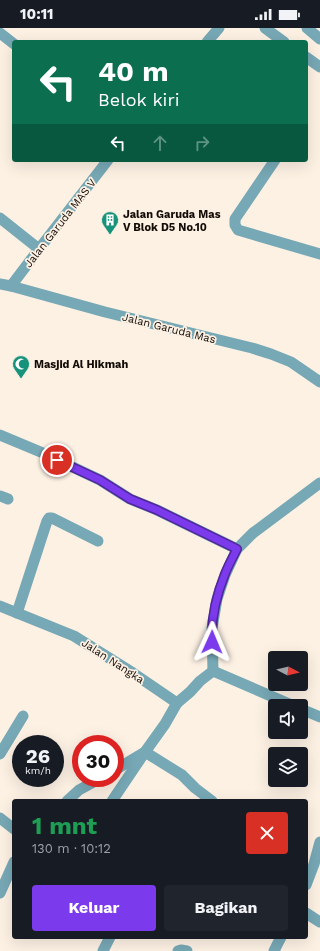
<!DOCTYPE html>
<html lang="id">
<head>
<meta charset="utf-8">
<style>
  body { margin:0; font-family:"Work Sans",sans-serif; background:#20242c; color:#f1f3f6; height:100vh; display:flex; flex-direction:column; font-size:15px; white-space:nowrap }
  * { box-sizing:border-box; margin:0 }
  p { font-size:13px; color:#9ea1a6 }
  .icon { flex:none; width:22px; height:22px; fill:none; stroke:currentColor; stroke-width:2; stroke-linecap:round; stroke-linejoin:round }
  .map { position:relative; flex:1; overflow:hidden }
  .side { position:absolute; left:12px; top:771px; width:296px; height:140px; display:flex; flex-direction:column; background:#171b24; border-radius:4px; box-shadow:0 4px 16px #0002 }
  .side>* { flex:none }
  .guide { position:absolute; left:12px; top:12px; width:296px; height:122px; border-radius:4px; box-shadow:0 4px 16px #0002; background:#0b6e4f; color:#fff; overflow:hidden }
  .needle { width:26px; rotate:97deg }
  .fabs { position:absolute; left:268px; top:623px; display:grid; gap:8px }
  .fabs a { display:grid; place-items:center; width:40px; height:40px; border-radius:4px; background:#171b24; box-shadow:0 4px 16px #0002; font-size:20px }
  .speed { position:absolute; left:12px; top:707px; display:flex; gap:8px; font-size:20px; font-weight:700; text-align:center }
  .speed>* { display:grid; place-content:center; width:52px; height:52px; border-radius:50%; background:#171b24; box-shadow:0 4px 16px #0002; line-height:1 }
  .speed small { font-size:10px; font-weight:400 }
  .speed .limit { border:6px solid #d22; background:#fff; color:#111 }
  .pin { position:absolute; display:grid; place-items:center; width:34px; height:34px; color:#fff; margin:-17px; border:2px solid #fff; border-radius:50%; box-shadow:0 1px 4px #0007 }
  .me { position:absolute; width:44px; margin:-22px; rotate:1deg; stroke-linejoin:round; filter:drop-shadow(0 0 3px #0008) }
  .turn { display:flex; align-items:center; gap:14px; height:84px; padding:0 20px; font-size:18px }
  .turn .icon { width:52px; height:52px; stroke-width:2.5 }
  .turn b { display:block; font-size:28px; line-height:34px }
  .lanes { display:flex; align-items:center; height:38px; padding:0 20px; background:#0003; justify-content:center; gap:20px; direction:ltr }
  .lanes .off { opacity:.35 }
  .round { display:grid; place-items:center; flex:none; width:42px; height:42px; border-radius:4px; background:#20242c }
  .summary { display:flex; align-items:center; justify-content:space-between; height:68px; padding:0 20px }
  h1 { font-size:24px; font-weight:700; line-height:30px; color:#1e9e55 }
  .cta { display:flex; gap:8px; margin-top:auto; padding:8px 20px }
  .cta a { flex:1; height:46px; border-radius:4px; background:#7c3aed; color:#fff; font-size:16px; font-weight:700; line-height:46px; text-align:center }
  .cta a+a { background:#20242c; color:#f1f3f6 }
  .status { display:flex; justify-content:space-between; align-items:center; height:28px; padding:0 20px; background:#171b24; direction:ltr }
  .status svg { height:11px; fill:currentColor }
  .map>svg:first-child { display:block }
  .lines { fill:none; stroke-linecap:round; stroke-linejoin:round }
  .minor { stroke:#77a8b5; stroke-width:11 }
  .route-casing { stroke:#51269a; stroke-width:10 }
  .route { stroke:#7c3aed; stroke-width:7 }
  .labels { text-anchor:middle; stroke-width:3.5; stroke-linejoin:round; paint-order:stroke }
  .poi-label { font-size:11px; font-weight:bold; fill:#130c06; stroke:#fdf1e4; text-anchor:start }
  .street-label { font-size:11px; fill:#130c06; stroke:#fdf1e4 }
</style>
</head>
<body>
<div class="status"><b>10:11</b><svg viewBox="0 0 49 12"><path d="M0 12V9h3v3zM5 12V6h3v6zM10 12V3h3v9zM15 12V0h3v12zM26 1h20v11H26zM47 4h2v5h-2z"/></svg></div>
<div class="map">
<svg width="320" height="923" viewBox="0 0 320 923">
  <rect width="100%" height="100%" fill="#fdf1e4"/>
  <g class="lines">
    <g class="minor">
      <path d="M265 0 284 14"/>
      <path d="M307 0 320 11"/>
      <path d="M0 5 14 16"/>
      <path d="M207 14 219 0"/>
      <path d="M306 29 320 39"/>
      <path d="M275 132 235 191V197L238 202 320 226"/>
      <path d="M0 190 39 221"/>
      <path d="M0 256 11 258 105 284 252 320 271 326 291 334 320 354"/>
      <path d="M11 258 39 221 108 132"/>
      <path d="M0 407 43 425 100 452 130 471 157 482 237 521"/>
      <path d="M0 468 8 471"/>
      <path d="M0 578 74 608 133 645 177 675 190 664 200 653 213 643"/>
      <path d="M17 585 47 493 49 490H52L98 513"/>
      <path d="M213 643 212 600 217 571 225 547 237 521 253 505 320 455"/>
      <path d="M213 643 294 678"/>
      <path d="M301 681 320 689"/>
      <path d="M0 726 23 688"/>
      <path d="M115 742 145 724 165 696 177 675"/>
      <path d="M67 773 79 762 101 750"/>
      <path d="M112 773 145 724 182 747 195 760 212 773"/>
      <path d="M0 790 14 801"/>
      <path d="M306 857 314 836 320 814"/>
      <path d="M0 865 14 834"/>
      <path d="M306 885 320 894"/>
      <path d="M103 923 110 909"/>
      <path d="M178 923 181 922 187 923"/>
      <path d="M274 923 281 909"/>
    </g>
  </g>
  <g class="lines">
    <g class="route-casing">
      <path id="route" d="M57 432 100 452 130 471 157 482 237 521C233 529 228 538 225 546 216 568 211 592 212 614"/>
    </g>
    <use href="#route" class="route"/>
  </g>
  <defs>
    <g id="building-pin" transform="scale(0.9)"><path d="M0 17L-7.5 6A9.5 9.5 0 1 1 7.5 6Z" fill="#16937a" stroke="#fdf1e4"/><path d="M-4-6H4V6H1V3H-1V6H-4ZM-2.5-4.3h1.7v1.8h-1.7ZM.8-4.3h1.7v1.8H.8ZM-2.5-1h1.7V.8h-1.7ZM.8-1h1.7V.8H.8Z" fill="#fff"/></g>
    <g id="mosque-pin" transform="scale(0.9)"><path d="M0 17L-7.5 6A9.5 9.5 0 1 1 7.5 6Z" fill="#16937a" stroke="#fdf1e4"/><path d="M3.5-4.9A6 6 0 1 0 3.5 4.9A5 5 0 1 1 3.5-4.9Z" fill="#fff"/></g>
  </defs>
  <g fill-rule="evenodd">
    <use href="#building-pin" x="110" y="192"/>
    <use href="#mosque-pin" x="21" y="336"/>
  </g>
  <g class="labels">
    <g class="poi-label">
      <text x="123" y="190">Jalan Garuda Mas<tspan x="123" dy="13">V Blok D5 No.10</tspan></text>
      <text x="34" y="340">Masjid Al Hikmah</text>
    </g>
    <g class="street-label">
      <text transform="translate(60 195) rotate(-52)" y="4">Jalan Garuda MAS V</text>
      <text transform="translate(169 300) rotate(14)" y="4">Jalan Garuda Mas</text>
      <text transform="translate(113 633) rotate(33)" y="4">Jalan Nangka</text>
    </g>
  </g>
</svg>
<div class="fabs">
<a><svg class="needle" viewBox="-14 -14 28 28"><path d="M0-13l5 13h-10z" fill="#e53935"/><path d="M0 13l5-13h-10z" fill="#9ea1a6"/></svg></a>
<a><svg class="icon" aria-label="sound" viewBox="0 0 24 24"><path d="M4 9h4l5-4v14l-5-4H4zM17 9q2 3 0 6"/></svg></a>
<a><svg class="icon" aria-label="layers" viewBox="0 0 24 24"><path d="M12 4l9 5-9 5-9-5zM3 14l9 5 9-5"/></svg></a>
</div>
<div class="speed"><div>26<small>km/h</small></div><div class="limit">30</div></div>
<div class="pin" style="left:57px;top:432px;background:#d93025"><svg class="icon" aria-label="arrive" viewBox="0 0 24 24"><path d="M6 21V4h12l-3 4 3 4H6"/></svg></div>
<svg class="me" style="left:212px;top:614px" viewBox="-20 -20 40 40"><path d="M0-17L14 15 0 8-14 15z" fill="#7c3aed" stroke="#fff" stroke-width="4"/></svg>
<div class="guide">
<div class="turn"><svg class="icon" aria-label="left" viewBox="0 0 24 24"><path d="M17 20v-9H6M10 6l-5 5 5 5"/></svg><div><b>40 m</b>Belok kiri</div></div>
<div class="lanes"><svg class="icon" aria-label="left" viewBox="0 0 24 24"><path d="M17 20v-9H6M10 6l-5 5 5 5"/></svg><svg class="icon off" aria-label="ahead" viewBox="0 0 24 24"><path d="M12 20V5M6 11l6-6 6 6"/></svg><svg class="icon off" aria-label="right" viewBox="0 0 24 24"><path d="M7 20v-9h11M14 6l5 5-5 5"/></svg></div>
</div>
<section class="side">
<div class="summary"><div><h1>1 mnt</h1><p>130 m · 10:12</p></div><a class="round" style="background:#d93025;color:#fff"><svg class="icon" aria-label="close" viewBox="0 0 24 24"><path d="M6 6l12 12M18 6L6 18"/></svg></a></div>
<div class="cta"><a>Keluar</a><a>Bagikan</a></div>
</section>
</div>
</body>
</html>
